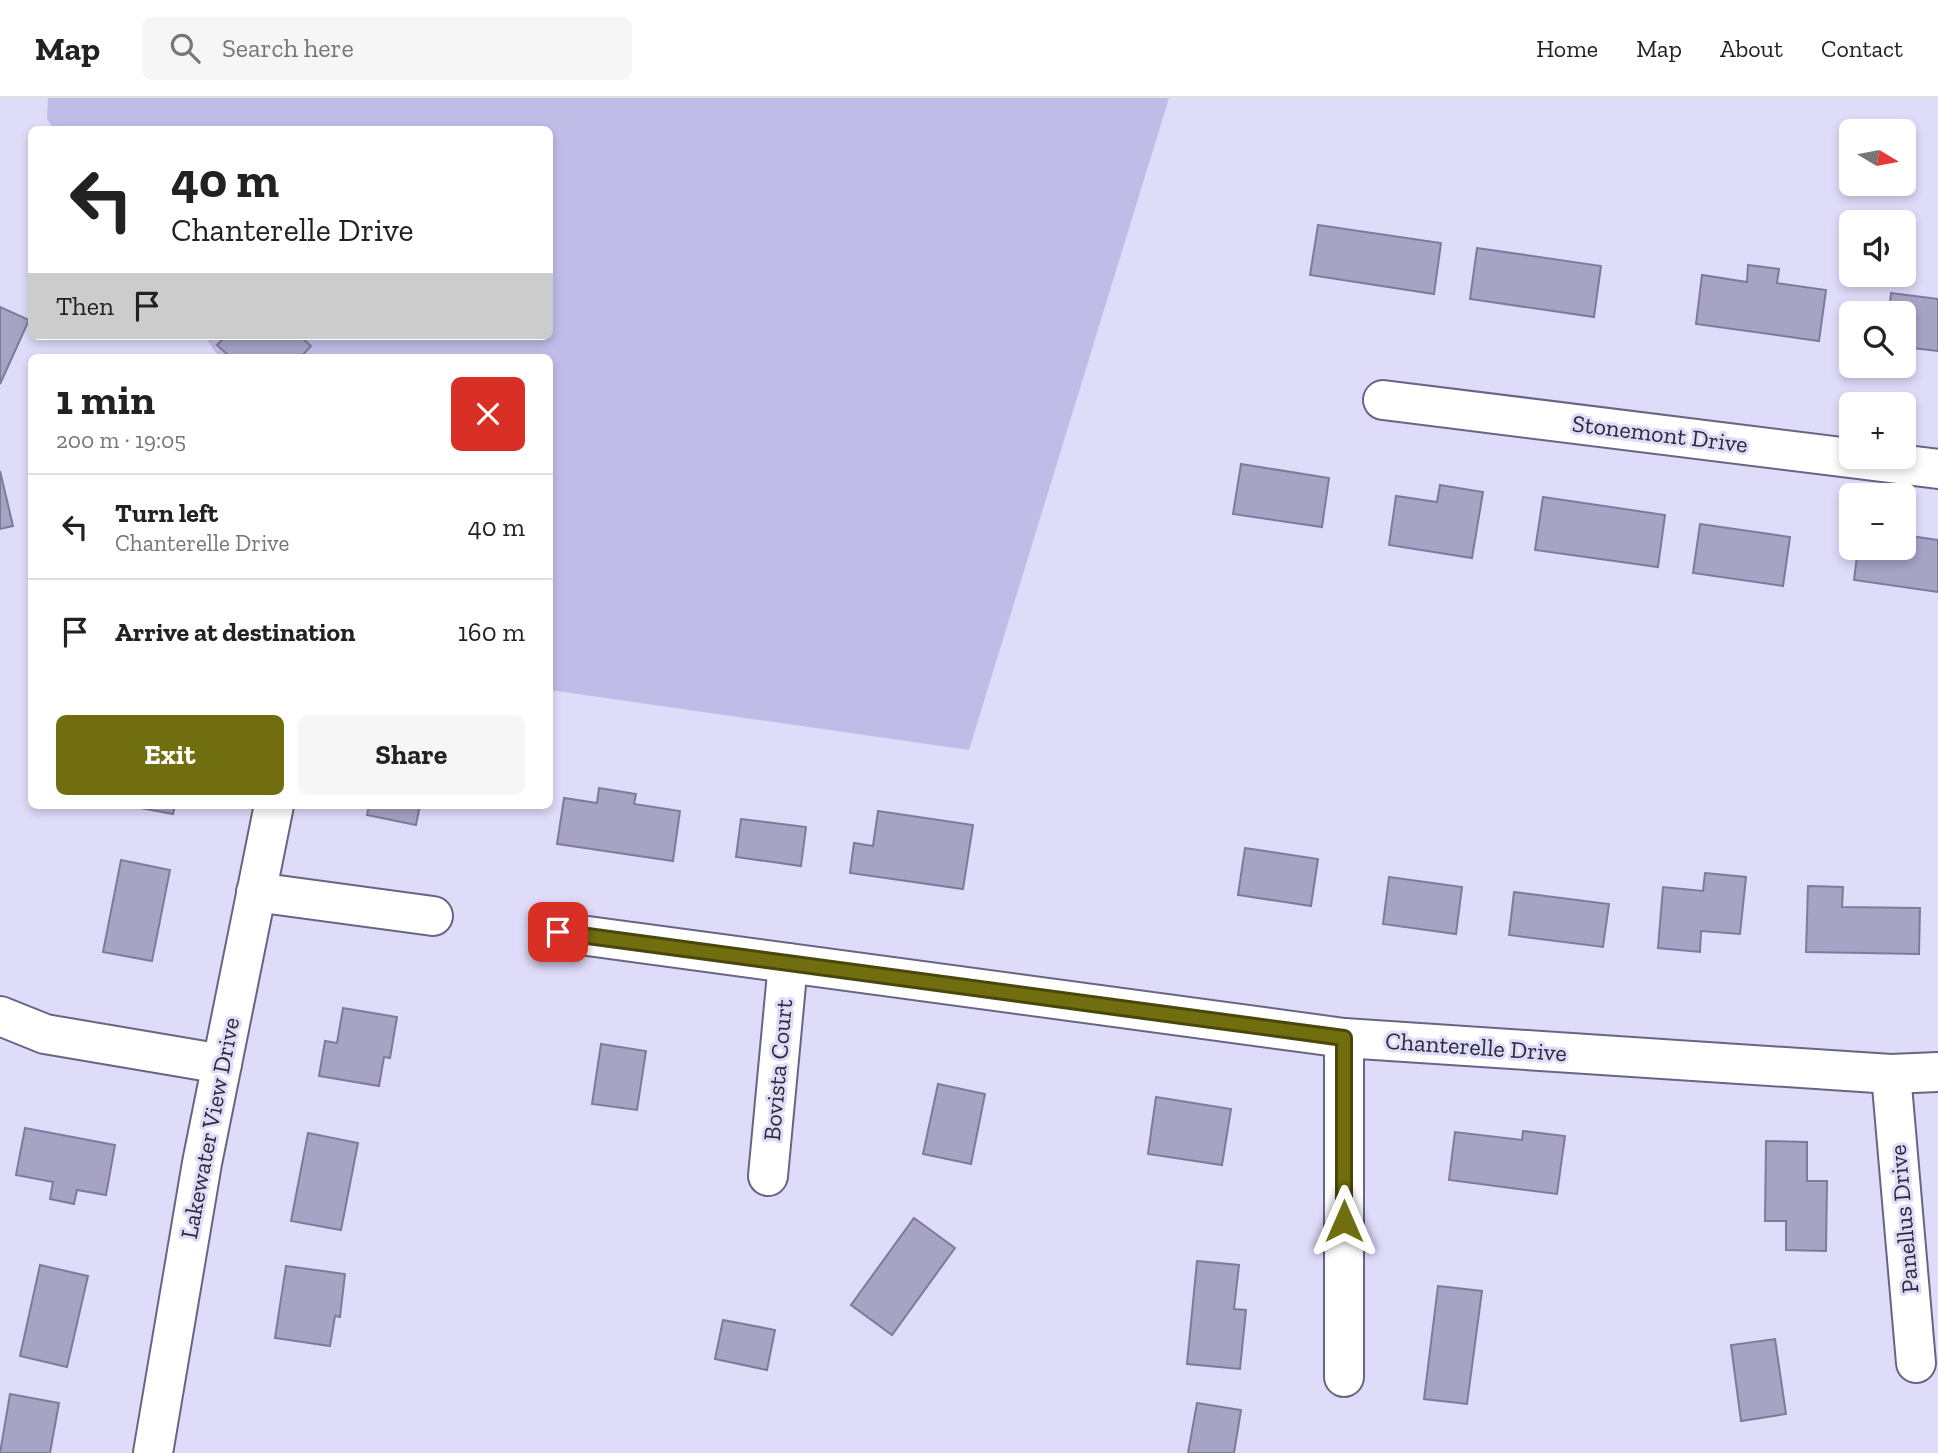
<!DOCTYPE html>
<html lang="en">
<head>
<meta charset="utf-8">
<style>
  body { margin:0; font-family:"Zilla Slab",serif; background:#f6f6f6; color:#222; height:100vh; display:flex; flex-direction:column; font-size:26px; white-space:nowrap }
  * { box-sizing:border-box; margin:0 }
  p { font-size:23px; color:#767676 }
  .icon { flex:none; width:38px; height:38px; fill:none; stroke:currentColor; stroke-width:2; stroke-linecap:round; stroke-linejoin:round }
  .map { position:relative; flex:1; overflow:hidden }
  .side { position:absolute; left:28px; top:256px; width:525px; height:455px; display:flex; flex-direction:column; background:#fff; border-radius:10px; box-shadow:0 4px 10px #0003 }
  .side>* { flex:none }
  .top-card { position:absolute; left:28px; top:28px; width:525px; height:214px; border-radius:10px; box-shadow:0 4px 10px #0003; background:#fff; color:#222; overflow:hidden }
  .needle { width:46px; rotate:100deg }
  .fabs { position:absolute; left:1839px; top:21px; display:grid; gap:14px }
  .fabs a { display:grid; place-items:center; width:77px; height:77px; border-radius:10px; background:#fff; box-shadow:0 4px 10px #0003; font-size:35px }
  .pin { position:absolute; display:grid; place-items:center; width:60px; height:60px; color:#fff; margin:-30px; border-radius:14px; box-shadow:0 4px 10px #0006 }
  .me { position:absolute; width:77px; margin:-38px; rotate:0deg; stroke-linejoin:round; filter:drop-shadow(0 0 5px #0008) }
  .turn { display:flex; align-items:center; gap:24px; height:147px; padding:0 28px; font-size:32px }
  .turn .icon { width:91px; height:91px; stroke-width:2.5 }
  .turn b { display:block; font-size:49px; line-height:60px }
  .then { display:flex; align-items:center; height:66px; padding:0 28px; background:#0003; gap:14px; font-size:26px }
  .round { display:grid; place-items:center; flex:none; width:74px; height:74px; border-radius:10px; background:#f6f6f6 }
  .overview { display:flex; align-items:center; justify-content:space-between; height:119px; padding:0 28px }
  h1 { font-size:42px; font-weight:800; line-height:52px }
  .cta { display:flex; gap:14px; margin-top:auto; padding:14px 28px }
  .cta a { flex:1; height:80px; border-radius:10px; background:#706e0f; color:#fff; font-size:28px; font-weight:800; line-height:80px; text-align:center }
  .cta a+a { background:#f6f6f6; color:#222 }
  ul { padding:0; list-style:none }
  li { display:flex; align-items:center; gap:21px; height:105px; padding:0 28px; border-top:2px solid #e0e0e0 }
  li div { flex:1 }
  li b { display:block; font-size:26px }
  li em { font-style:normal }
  header { display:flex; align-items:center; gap:42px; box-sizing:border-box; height:98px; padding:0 35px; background:#fff; border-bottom:2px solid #e0e0e0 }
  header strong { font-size:33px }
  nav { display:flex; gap:38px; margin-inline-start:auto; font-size:24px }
  .search { width:490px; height:63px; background:#f6f6f6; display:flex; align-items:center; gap:18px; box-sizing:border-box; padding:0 24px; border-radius:10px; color:#767676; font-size:26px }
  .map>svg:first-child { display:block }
  .green { fill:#bfbce7 }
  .building { fill:#a6a3c5; stroke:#7d7b9b; stroke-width:2 }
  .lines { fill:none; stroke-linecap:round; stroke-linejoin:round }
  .minor-casing { stroke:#676584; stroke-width:42 }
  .minor { stroke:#fff; stroke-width:38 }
  .route-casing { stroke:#49480a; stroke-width:18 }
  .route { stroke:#706e0f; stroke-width:12 }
  .labels { text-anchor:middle; stroke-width:6; stroke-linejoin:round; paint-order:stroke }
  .street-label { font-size:24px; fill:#2b2a38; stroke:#dedcf9 }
</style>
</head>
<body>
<header>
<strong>Map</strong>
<div class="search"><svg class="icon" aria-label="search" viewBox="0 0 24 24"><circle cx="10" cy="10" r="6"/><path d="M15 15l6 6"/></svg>Search here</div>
<nav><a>Home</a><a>Map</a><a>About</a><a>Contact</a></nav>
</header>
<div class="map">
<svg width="1938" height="1355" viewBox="0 0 1938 1355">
  <rect width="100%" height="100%" fill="#dedcf9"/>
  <path class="green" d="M48 0H1169L969 652 550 592V259H219L204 238H550V32H54L47 21Z"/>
  <g class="building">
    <path d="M1318 127 1441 145 1434 196 1310 177Z"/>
    <path d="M1477 150 1601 168 1594 219 1470 201Z"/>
    <path d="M1748 167 1779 171 1777 185 1826 192 1819 243 1696 226 1702 177 1747 184Z"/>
    <path d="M1891 195 1938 201V253L1904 249V215H1889Z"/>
    <path d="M0 209 29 222 0 286Z"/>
    <path d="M226 238H300L311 248 301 259H230L217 247Z"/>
    <path d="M1241 366 1329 380 1322 429 1233 416Z"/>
    <path d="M0 373 13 428 0 431Z"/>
    <path d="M1440 387 1483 394 1472 460 1389 447 1396 398 1437 404Z"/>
    <path d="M1543 399 1665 417 1658 469 1535 452Z"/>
    <path d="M1700 426 1790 439 1783 488 1693 475Z"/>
    <path d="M1904 437 1938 442V494L1854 482 1858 450H1904Z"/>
    <path d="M599 690 636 696 634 706 680 713 673 763 557 746 564 700 597 705Z"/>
    <path d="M125 707H175L173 716Z"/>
    <path d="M369 707H420L416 727 367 717Z"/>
    <path d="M878 713 973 727 963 791 850 775 854 745 873 748Z"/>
    <path d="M741 721 806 729 801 768 736 759Z"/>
    <path d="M1245 750 1318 761 1311 808 1238 797Z"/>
    <path d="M121 762 170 772 152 863 103 854Z"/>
    <path d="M1705 775 1746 779 1740 836 1701 833 1700 854 1658 850 1663 789 1703 793Z"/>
    <path d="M1389 779 1462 789 1456 836 1383 826Z"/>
    <path d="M1808 788 1843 789 1842 809 1920 810 1919 856 1806 854Z"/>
    <path d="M1514 794 1609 806 1603 849 1509 837Z"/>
    <path d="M343 910 397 919 390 960 384 959 379 988 319 978 325 943 337 945Z"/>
    <path d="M601 946 646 953 637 1012 592 1006Z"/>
    <path d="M938 986 985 996 971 1066 923 1056Z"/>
    <path d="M1156 999 1231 1011 1222 1067 1148 1056Z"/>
    <path d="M25 1030 115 1047 106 1097 77 1092 74 1106 50 1101 53 1084 16 1077Z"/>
    <path d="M1523 1033 1565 1038 1557 1096 1449 1082 1455 1034 1522 1042Z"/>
    <path d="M308 1035 358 1045 341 1132 291 1123Z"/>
    <path d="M1766 1043 1807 1044V1083H1827L1826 1153 1786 1152V1123H1765Z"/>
    <path d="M914 1120 955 1150 892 1237 851 1207Z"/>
    <path d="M1197 1163 1239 1167 1234 1211 1246 1212 1240 1271 1187 1266Z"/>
    <path d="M40 1167 88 1178 67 1269 20 1258Z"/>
    <path d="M286 1168 345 1176 340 1219 335 1218 330 1248 275 1240Z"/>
    <path d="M1438 1188 1482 1193 1467 1306 1424 1301Z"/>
    <path d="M723 1222 775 1232 767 1272 715 1261Z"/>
    <path d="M1775 1241 1786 1316 1741 1323 1731 1247Z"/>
    <path d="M10 1296 59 1305 50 1355H0Z"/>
    <path d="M1197 1305 1241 1312 1234 1355H1188Z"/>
  </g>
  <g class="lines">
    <g class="minor-casing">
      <g id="minor">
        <path d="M1383 302 1938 371"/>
        <path d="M256 794 433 818"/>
        <path d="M558 834 1344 940 1891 976 1938 974"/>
        <path d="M0 918 45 936 222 966"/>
        <path d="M1344 940V1279"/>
        <path d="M1891 976 1916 1265"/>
        <path d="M768 1078 788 865"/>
        <path d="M153 1355 202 1065 274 707"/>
      </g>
    </g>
    <use href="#minor" class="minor"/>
  </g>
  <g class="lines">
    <g class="route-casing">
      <path id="route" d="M558 834 1344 940V1123"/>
    </g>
    <use href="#route" class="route"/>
  </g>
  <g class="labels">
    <g class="street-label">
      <text transform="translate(1660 336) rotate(7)" y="8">Stonemont Drive</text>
      <text transform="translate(1476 949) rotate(4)" y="8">Chanterelle Drive</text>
      <text transform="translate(778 972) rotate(-85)" y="8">Bovista Court</text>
      <text transform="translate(210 1030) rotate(-79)" y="8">Lakewater View Drive</text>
      <text transform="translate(1904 1121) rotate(-95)" y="8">Panellus Drive</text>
    </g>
  </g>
</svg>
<div class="fabs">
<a><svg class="needle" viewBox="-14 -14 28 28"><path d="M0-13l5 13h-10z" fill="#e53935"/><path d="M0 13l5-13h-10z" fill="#767676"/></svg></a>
<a><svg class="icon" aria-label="sound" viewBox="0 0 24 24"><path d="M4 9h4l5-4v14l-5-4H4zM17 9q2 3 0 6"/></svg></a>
<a><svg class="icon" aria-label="search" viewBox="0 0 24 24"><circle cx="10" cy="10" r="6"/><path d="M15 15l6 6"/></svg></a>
<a>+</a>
<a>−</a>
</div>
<div class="pin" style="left:558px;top:834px;background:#d93025"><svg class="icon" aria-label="arrive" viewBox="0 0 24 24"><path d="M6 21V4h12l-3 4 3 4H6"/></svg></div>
<svg class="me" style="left:1344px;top:1123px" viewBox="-20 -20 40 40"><path d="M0-17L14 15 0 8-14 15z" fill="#706e0f" stroke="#fff" stroke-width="4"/></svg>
<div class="top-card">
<div class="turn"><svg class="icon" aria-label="left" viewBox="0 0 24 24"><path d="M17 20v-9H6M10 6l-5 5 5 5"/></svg><div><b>40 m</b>Chanterelle Drive</div></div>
<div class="then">Then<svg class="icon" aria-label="arrive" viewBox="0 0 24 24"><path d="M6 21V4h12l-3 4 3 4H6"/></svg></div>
</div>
<section class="side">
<div class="overview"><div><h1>1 min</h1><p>200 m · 19:05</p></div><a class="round" style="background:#d93025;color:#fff"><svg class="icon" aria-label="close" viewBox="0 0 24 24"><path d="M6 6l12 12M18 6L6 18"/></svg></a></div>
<ul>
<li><svg class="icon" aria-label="left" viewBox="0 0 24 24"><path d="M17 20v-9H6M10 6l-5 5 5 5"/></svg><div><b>Turn left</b><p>Chanterelle Drive</p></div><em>40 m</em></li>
<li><svg class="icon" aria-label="arrive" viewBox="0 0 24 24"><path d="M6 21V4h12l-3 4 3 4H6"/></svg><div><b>Arrive at destination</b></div><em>160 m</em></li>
</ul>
<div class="cta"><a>Exit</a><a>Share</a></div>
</section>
</div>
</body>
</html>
